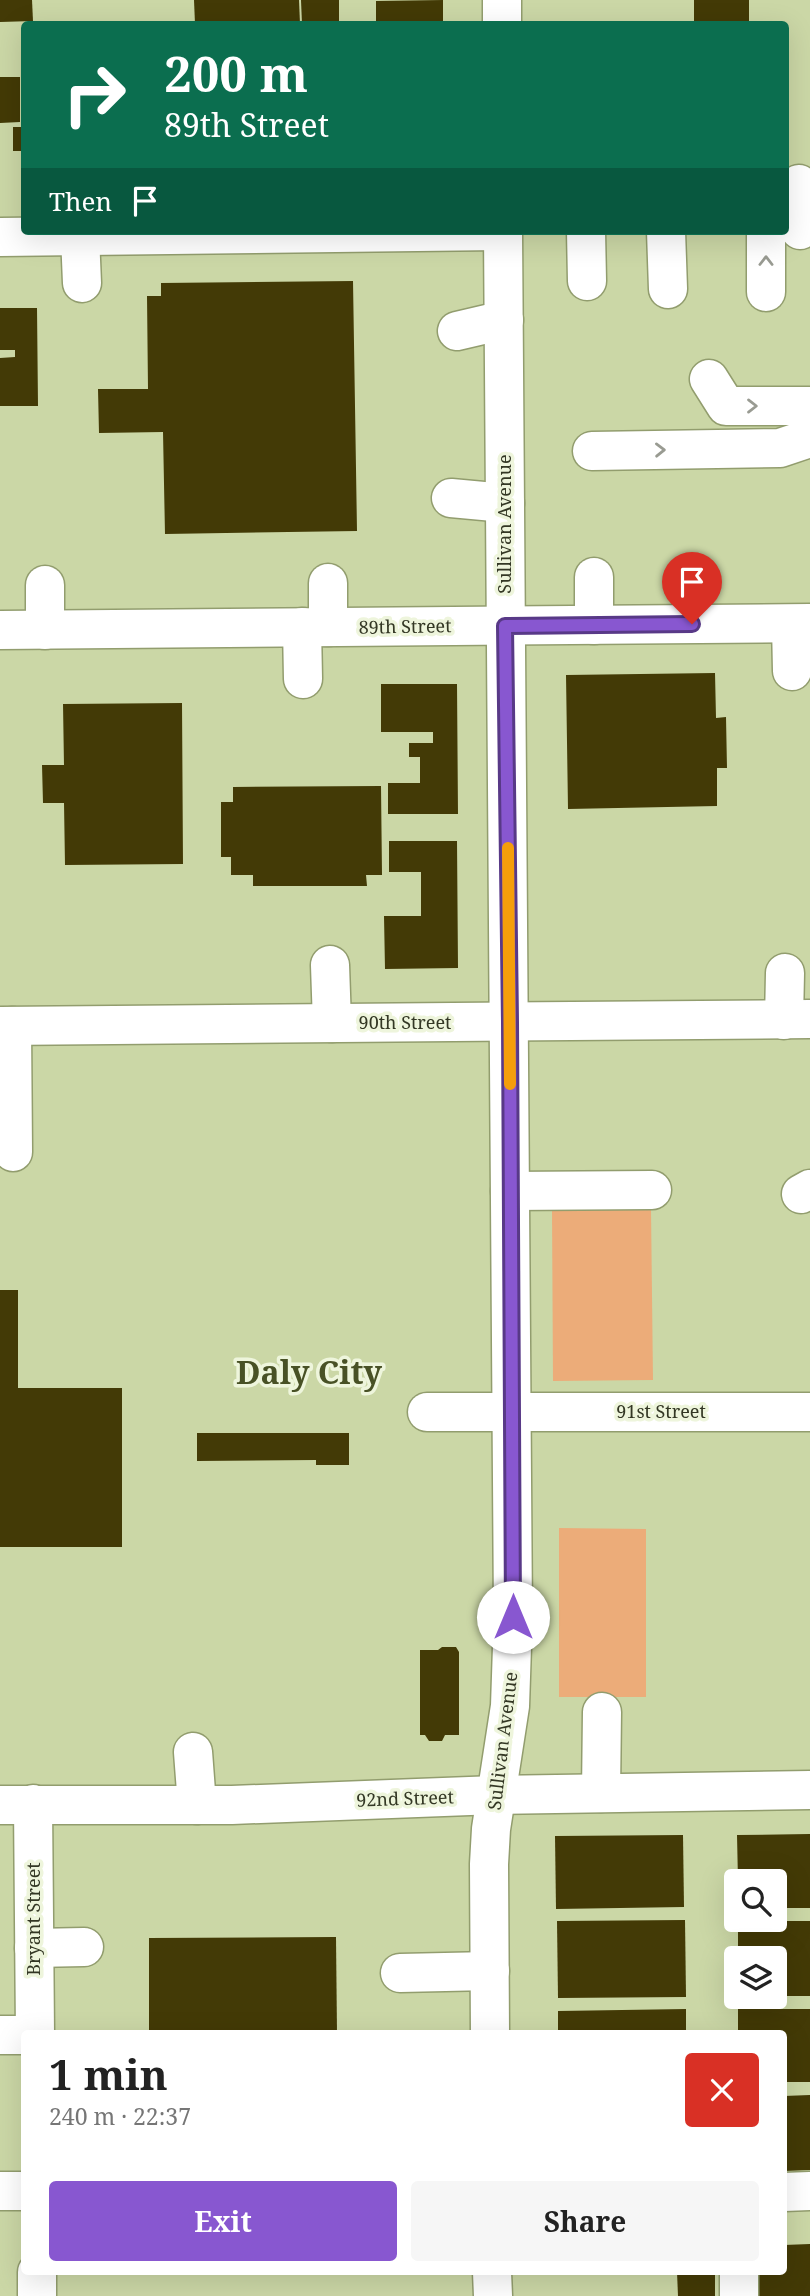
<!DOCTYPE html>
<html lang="en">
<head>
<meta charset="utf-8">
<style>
  body { margin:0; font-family:"Noto Serif",serif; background:#f6f6f6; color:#222; height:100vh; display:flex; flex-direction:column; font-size:26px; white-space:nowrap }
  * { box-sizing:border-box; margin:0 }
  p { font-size:23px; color:#767676 }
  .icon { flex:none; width:38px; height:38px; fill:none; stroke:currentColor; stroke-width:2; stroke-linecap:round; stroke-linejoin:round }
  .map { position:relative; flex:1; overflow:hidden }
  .drawer { position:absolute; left:21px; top:2030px; width:766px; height:245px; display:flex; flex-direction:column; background:#fff; border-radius:7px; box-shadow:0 7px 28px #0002 }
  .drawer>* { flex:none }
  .banner { position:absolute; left:21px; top:21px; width:768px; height:214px; border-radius:7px; box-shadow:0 7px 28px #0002; background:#0b6e4f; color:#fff; overflow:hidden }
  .controls { position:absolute; left:724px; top:1869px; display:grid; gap:14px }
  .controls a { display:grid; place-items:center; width:63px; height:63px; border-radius:7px; background:#fff; box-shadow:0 7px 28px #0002; font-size:35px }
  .pin { position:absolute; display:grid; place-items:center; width:60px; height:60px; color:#fff; margin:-72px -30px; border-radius:50% 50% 50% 0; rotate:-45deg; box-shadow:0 0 7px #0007 }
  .pin .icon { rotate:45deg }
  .me { position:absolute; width:77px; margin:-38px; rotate:0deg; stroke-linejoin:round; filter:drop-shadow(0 0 5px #0008) }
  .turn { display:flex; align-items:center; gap:24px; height:147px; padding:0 28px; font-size:32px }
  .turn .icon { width:91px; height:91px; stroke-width:2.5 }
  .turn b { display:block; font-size:49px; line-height:60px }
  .then { display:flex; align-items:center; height:66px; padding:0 28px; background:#0003; gap:14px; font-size:26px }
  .round { display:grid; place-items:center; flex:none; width:74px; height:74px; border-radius:7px; background:#f6f6f6 }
  .headline { display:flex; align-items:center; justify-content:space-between; height:119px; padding:0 28px }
  h1 { font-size:42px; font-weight:700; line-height:52px }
  .primary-button { display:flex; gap:14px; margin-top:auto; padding:14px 28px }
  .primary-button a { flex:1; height:80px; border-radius:7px; background:#8857d0; color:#fff; font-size:28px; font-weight:700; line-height:80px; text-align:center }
  .primary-button a+a { background:#f6f6f6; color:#222 }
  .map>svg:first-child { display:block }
  .grass { fill:#ecac79 }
  .building { fill:#433a06 }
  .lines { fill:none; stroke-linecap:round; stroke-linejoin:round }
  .minor-casing { stroke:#929d6e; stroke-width:41 }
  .minor { stroke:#fff; stroke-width:38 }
  .oneway { stroke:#999b92 }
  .route-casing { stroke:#583987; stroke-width:18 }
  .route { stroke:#8857d0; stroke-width:12 }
  .slow { stroke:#f59e0b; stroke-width:12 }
  .labels { text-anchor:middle; stroke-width:7; stroke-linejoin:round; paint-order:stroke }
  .street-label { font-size:18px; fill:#333724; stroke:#eef5dc }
  .town-label { font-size:32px; font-weight:bold; fill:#485125; stroke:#eef5dc }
</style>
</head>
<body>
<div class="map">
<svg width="810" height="2296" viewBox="0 0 810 2296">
  <rect width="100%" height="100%" fill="#cbd7a6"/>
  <g class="grass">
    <path d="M552 1209H651L653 1380 553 1381Z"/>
    <path d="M559 1528 646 1529V1697H559Z"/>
  </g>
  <g class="building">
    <path d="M0 0H32L33 21 0 22Z"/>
    <path d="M194 0H299L300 24H195Z"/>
    <path d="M301 0H339V24H302Z"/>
    <path d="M443 0V24H376V1Z"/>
    <rect x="694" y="0" width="55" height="24"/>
    <path d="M0 77H20V122L0 123Z"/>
    <path d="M13 127H24V174H21V151H13Z"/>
    <path d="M353 281 357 531 165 534 163 432 99 433 98 389H148L147 296H161V283Z"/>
    <path d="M0 308H37L38 406H0V358L15 357V350H0Z"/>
    <path d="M715 673 716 718 726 717 727 768H717V806L568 809 566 675Z"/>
    <path d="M381 684H457L458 814H388V783H420V757H409V743H433V732H381Z"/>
    <path d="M182 703 183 864 65 865 64 803H43L42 765H64L63 704Z"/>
    <path d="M381 786 382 875H366L367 886H253V875H231V857H221V802H233V787Z"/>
    <path d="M389 841H457L458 968 385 969 384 916H421V872H389Z"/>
    <path d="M0 1290H18V1388H122V1547H0Z"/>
    <path d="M197 1433H349V1465H316V1460L197 1461Z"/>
    <path d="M442 1647H456L459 1652V1735H445L442 1741H429L425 1735H420V1650H438Z"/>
    <path d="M810 1834V1908H775V1881H738L737 1835Z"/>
    <path d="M683 1835 684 1907 556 1909 555 1836Z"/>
    <path d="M685 1920 686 1997 558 1998 557 1921Z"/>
    <path d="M738 1921H810V1996H775V1958H738Z"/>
    <path d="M336 1937 337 2034H149V1938Z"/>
    <path d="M686 2009V2034H558V2011Z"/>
    <path d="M738 2009H810V2082H784V2034H738Z"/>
    <path d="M810 2095V2170L784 2171V2096Z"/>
    <path d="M810 2244V2296H742V2272H784V2245Z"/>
    <path d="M677 2272H715V2296H678Z"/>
  </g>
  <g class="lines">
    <g class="minor-casing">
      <g id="minor">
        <path d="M502 0V24"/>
        <path d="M799 184 800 230"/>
        <path d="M586 231 587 281"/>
        <path d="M666 231 668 289"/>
        <path d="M766 231V292"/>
        <path d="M80 236 82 283"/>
        <path d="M0 237 499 231"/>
        <path d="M457 331 504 320"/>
        <path d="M709 379 726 406H810"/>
        <path d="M592 451 780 448 810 438"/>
        <path d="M451 498 505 503"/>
        <path d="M328 583V627"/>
        <path d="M45 585V630"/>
        <path d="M791 624 792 671"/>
        <path d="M594 625V577"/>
        <path d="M302 627 303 679"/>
        <path d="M0 630 810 623"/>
        <path d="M330 965 332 1023"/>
        <path d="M784 1020 785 973"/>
        <path d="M0 1026 810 1019"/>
        <path d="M12 1026 13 1152"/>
        <path d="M510 1191 652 1190"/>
        <path d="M801 1194 810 1189"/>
        <path d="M427 1412H810"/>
        <path d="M193 1752 197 1805"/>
        <path d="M601 1793 602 1712"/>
        <path d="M33 1804 35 2034"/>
        <path d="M0 1805H232L496 1795 810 1790"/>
        <path d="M34 1948 84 1947"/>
        <path d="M400 1973 490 1971"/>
        <path d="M490 2034 489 1864 491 1829 510 1706 513 1617 503 231"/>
        <path d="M0 2035H24"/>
        <path d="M0 2191H24"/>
        <path d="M784 2192 810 2191"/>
        <path d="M37 2272V2296"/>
        <path d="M492 2272 493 2296"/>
        <path d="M739 2272V2296"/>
      </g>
    </g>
    <use href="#minor" class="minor"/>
  </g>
  <defs><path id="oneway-chevron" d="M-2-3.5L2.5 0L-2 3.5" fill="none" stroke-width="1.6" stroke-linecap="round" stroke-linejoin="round" transform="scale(1.75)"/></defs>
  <g class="oneway">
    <use href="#oneway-chevron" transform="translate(766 261) rotate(-90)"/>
    <use href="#oneway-chevron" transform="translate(752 406)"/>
    <use href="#oneway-chevron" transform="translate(660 450) rotate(-1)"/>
  </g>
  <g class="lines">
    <g class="route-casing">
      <path id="route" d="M513 1617 510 1022 505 626 692 624"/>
    </g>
    <use href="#route" class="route"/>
    <path class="slow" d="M508 848 510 1084"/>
  </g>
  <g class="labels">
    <g class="street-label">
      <text transform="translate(505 524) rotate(-90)" y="6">Sullivan Avenue</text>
      <text transform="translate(405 627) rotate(-1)" y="6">89th Street</text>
      <text x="405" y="1029">90th Street</text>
      <text x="661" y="1418">91st Street</text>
      <text transform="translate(503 1741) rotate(-83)" y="6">Sullivan Avenue</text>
      <text transform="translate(405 1799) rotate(-2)" y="6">92nd Street</text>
      <text transform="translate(34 1919) rotate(-90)" y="6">Bryant Street</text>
    </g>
    <g class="town-label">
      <text x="309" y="1384">Daly City</text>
    </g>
  </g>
</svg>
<div class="controls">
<a><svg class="icon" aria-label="search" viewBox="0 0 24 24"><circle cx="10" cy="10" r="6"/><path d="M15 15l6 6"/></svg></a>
<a><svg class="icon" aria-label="layers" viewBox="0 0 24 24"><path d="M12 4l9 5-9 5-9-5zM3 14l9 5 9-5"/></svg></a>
</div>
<div class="pin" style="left:692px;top:624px;background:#d93025"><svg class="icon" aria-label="arrive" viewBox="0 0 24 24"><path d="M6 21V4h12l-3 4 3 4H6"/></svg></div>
<svg class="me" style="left:513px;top:1617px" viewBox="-20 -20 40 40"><circle r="19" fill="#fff"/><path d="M0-13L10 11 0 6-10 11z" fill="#8857d0"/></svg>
<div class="banner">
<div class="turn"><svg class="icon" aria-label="right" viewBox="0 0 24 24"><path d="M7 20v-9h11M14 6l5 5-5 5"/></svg><div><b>200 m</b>89th Street</div></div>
<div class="then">Then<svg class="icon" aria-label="arrive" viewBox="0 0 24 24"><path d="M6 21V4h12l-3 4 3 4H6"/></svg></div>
</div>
<section class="drawer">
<div class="headline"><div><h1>1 min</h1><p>240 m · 22:37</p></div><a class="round" style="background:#d93025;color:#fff"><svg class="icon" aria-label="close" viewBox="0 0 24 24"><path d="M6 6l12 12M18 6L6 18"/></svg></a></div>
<div class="primary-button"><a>Exit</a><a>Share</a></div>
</section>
</div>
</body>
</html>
